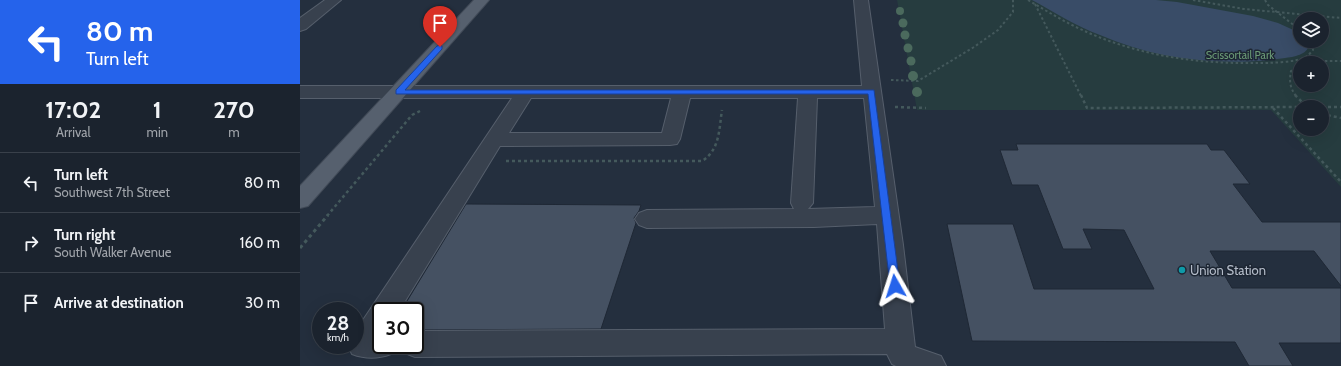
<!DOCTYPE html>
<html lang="en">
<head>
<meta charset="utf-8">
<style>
  body { margin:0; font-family:Cabin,sans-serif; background:#242b36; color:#f1f3f6; height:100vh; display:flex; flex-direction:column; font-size:15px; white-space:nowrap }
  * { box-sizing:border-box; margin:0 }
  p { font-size:13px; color:#a0a4aa }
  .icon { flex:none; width:22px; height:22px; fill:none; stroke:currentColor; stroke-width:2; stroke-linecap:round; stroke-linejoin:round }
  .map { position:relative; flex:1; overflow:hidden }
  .drawer { display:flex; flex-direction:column; background:#1b232e; width:300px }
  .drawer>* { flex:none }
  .guide { background:#2563eb; color:#fff; overflow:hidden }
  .buttons { position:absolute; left:993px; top:12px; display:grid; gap:8px }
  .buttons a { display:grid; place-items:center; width:36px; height:36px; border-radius:50%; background:#1b232e; box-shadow:0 4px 16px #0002,0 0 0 1px #39404a; font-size:20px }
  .speed { position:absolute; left:12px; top:302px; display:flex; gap:8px; font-size:20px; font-weight:700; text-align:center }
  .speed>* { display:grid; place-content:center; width:52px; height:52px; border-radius:50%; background:#1b232e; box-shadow:0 4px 16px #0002,0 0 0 1px #39404a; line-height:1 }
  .speed small { font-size:10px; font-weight:400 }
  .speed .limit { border:2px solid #111; border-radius:6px; background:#fff; color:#111 }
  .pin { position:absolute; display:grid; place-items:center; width:34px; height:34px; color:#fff; margin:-41px -17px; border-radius:50% 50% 50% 0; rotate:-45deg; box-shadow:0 0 4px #0007 }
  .pin .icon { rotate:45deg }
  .me { position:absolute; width:44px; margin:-22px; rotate:354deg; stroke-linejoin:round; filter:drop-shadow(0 0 3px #0008) }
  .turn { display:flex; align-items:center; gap:14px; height:84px; padding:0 20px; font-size:18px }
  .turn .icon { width:52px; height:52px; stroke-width:2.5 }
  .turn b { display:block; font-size:28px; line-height:34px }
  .eta { display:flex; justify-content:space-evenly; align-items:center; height:68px; text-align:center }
  .eta b { font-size:24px; font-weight:700; line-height:28px }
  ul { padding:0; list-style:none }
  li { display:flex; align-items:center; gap:12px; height:60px; padding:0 20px; border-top:1px solid #39404a }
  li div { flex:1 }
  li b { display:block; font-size:15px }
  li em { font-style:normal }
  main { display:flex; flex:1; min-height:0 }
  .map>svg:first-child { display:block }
  .green { fill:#263c3f; fill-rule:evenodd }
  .water { fill:#394c67 }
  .building { fill:#455162; stroke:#1f2835 }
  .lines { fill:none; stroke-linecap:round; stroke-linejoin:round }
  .minor-casing { stroke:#565f6c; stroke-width:2 }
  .major-casing { stroke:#414a57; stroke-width:2 }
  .path-far2 { stroke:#44595c; stroke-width:2; stroke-dasharray:2.5 2.5; stroke-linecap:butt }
  .path-far1 { stroke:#44595c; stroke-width:2.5; stroke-dasharray:3 3; stroke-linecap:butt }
  .path { stroke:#44595c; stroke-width:3; stroke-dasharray:3.5 3.5; stroke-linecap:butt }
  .minor { fill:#38414e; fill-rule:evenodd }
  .major { fill:#56606e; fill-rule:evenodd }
  .tree { fill:#4b6a5d }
  .route { fill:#2563eb; stroke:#184099 }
  .culture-dot { fill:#0f9aa8; stroke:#1d2633; stroke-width:1.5 }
  .labels { text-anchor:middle; stroke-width:3; stroke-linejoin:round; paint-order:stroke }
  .far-park-label { font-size:11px; fill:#6b9a76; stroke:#1d2633 }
  .poi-label { font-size:13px; fill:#b4bcc9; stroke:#1d2633; text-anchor:start }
</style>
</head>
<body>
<main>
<section class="drawer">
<div class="guide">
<div class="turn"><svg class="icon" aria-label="left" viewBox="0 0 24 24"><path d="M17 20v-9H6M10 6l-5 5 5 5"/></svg><div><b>80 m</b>Turn left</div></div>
</div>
<div class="eta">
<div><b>17:02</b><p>Arrival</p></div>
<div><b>1</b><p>min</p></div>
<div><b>270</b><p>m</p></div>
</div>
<ul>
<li><svg class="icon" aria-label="left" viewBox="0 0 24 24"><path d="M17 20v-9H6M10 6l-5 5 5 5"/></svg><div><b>Turn left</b><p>Southwest 7th Street</p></div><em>80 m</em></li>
<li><svg class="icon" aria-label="right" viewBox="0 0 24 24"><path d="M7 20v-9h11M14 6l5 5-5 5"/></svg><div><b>Turn right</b><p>South Walker Avenue</p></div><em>160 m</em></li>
<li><svg class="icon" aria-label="arrive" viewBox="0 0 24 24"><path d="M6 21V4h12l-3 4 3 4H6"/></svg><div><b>Arrive at destination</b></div><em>30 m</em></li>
</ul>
</section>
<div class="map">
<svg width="1041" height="366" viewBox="0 0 1041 366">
  <rect width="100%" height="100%" fill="#242f3e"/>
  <path class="green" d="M597 0H1041V187L971 110H617ZM1000 19H1022V41H1000ZM1000 63H1022V85H1000ZM1000 107H1022V129H1000Z"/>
  <path class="water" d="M732 0H856L877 2 953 16 978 23 1000 33V41H1008C1012 54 994 57 985 58 923 67 857 60 800 35 776 26 754 12 732 0Z"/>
  <g class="building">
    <path d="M716 144H907L911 150H924L950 184H933L962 222H1041V286L1014 251H910L932 288H1041V343H979L993 366H949L935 342 672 341 647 224H713L734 289H854L824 230 783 229 792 249H763L738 185H712L700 150H718Z"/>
    <path d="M166 204 341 205 339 211 334 218 336 223 301 329 115 330V311H101Z"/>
  </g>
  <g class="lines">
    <g class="minor-casing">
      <g id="minor">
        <path d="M25 0H41L6 29 0 31V18Z"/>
        <path d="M554 0H568L603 245 615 347 641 356 646 366H596L592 364 587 354 115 357 105 353 101 345H115V331L585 329 577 224 514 227 347 228 339 225 335 219 339 213 347 210 496 209H494L491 203 498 98H390L380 139 377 144 370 145 200 146 99 311H81V345H95L91 354C78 359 65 359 52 354L48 345H55V332L212 98H0V86H562ZM231 98H371L362 133H209ZM517 98H564L575 207 508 209 513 203Z"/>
      </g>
    </g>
    <g class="major-casing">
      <path id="major" d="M174 0H189L8 206 0 208V186Z"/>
    </g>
    <g class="path-far2">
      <path d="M728 0C748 12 768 24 789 33 842 56 899 64 956 63 968 63 997 63 1007 56 1009 55 1011 52 1013 50L1012 41"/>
      <path d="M893 0 944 9 1041 18"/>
      <path d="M965 0 968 5 1000 30"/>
      <path d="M735 4 781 96"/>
      <path d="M1005 63 1018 61H1041"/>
      <path d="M591 80 618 81 674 47 698 30 713 12V0"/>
      <path d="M996 96C990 88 989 81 991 71L1000 65"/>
    </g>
    <g class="path-far1">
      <path d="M781 95 787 108 1000 107"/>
      <path d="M995 95 1007 107"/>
      <path d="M595 107 626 108"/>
      <path d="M1022 107H1041"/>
      <path d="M973 108 1041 182"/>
      <path d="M1022 114 1041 118"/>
      <path d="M206 161H402C420 150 419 129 422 110"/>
      <path d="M27 216 112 115 120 111"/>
    </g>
    <path class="path" d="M0 248 28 215"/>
    <use href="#minor" class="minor"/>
    <use href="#major" class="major"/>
  </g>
  <g class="tree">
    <circle cx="600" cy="11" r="4"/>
    <circle cx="603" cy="23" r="4.5"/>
    <circle cx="605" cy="35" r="4.5"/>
    <circle cx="608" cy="48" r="4.5"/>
    <circle cx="611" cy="61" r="4.5"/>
    <circle cx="613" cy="76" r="5"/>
    <circle cx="617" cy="92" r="5"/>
  </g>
  <path class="route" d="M140 45 142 46V49L105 90H574L600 286 599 290 595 291 591 290 590 286 568 94H96V90L137 46Z"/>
  <circle class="culture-dot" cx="882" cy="270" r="4"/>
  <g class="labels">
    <g class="far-park-label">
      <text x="940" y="59">Scissortail Park</text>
    </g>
    <g class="poi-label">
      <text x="890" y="275">Union Station</text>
    </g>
  </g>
</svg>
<div class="buttons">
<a><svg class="icon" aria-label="layers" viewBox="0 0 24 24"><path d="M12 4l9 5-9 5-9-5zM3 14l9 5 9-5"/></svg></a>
<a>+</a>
<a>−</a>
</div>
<div class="speed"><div>28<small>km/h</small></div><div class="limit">30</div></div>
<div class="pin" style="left:140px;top:47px;background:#d93025"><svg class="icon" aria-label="arrive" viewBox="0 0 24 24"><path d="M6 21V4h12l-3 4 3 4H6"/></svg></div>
<svg class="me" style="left:595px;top:286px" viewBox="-20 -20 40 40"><path d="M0-17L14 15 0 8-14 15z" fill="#2563eb" stroke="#fff" stroke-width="4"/></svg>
</div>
</main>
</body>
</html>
